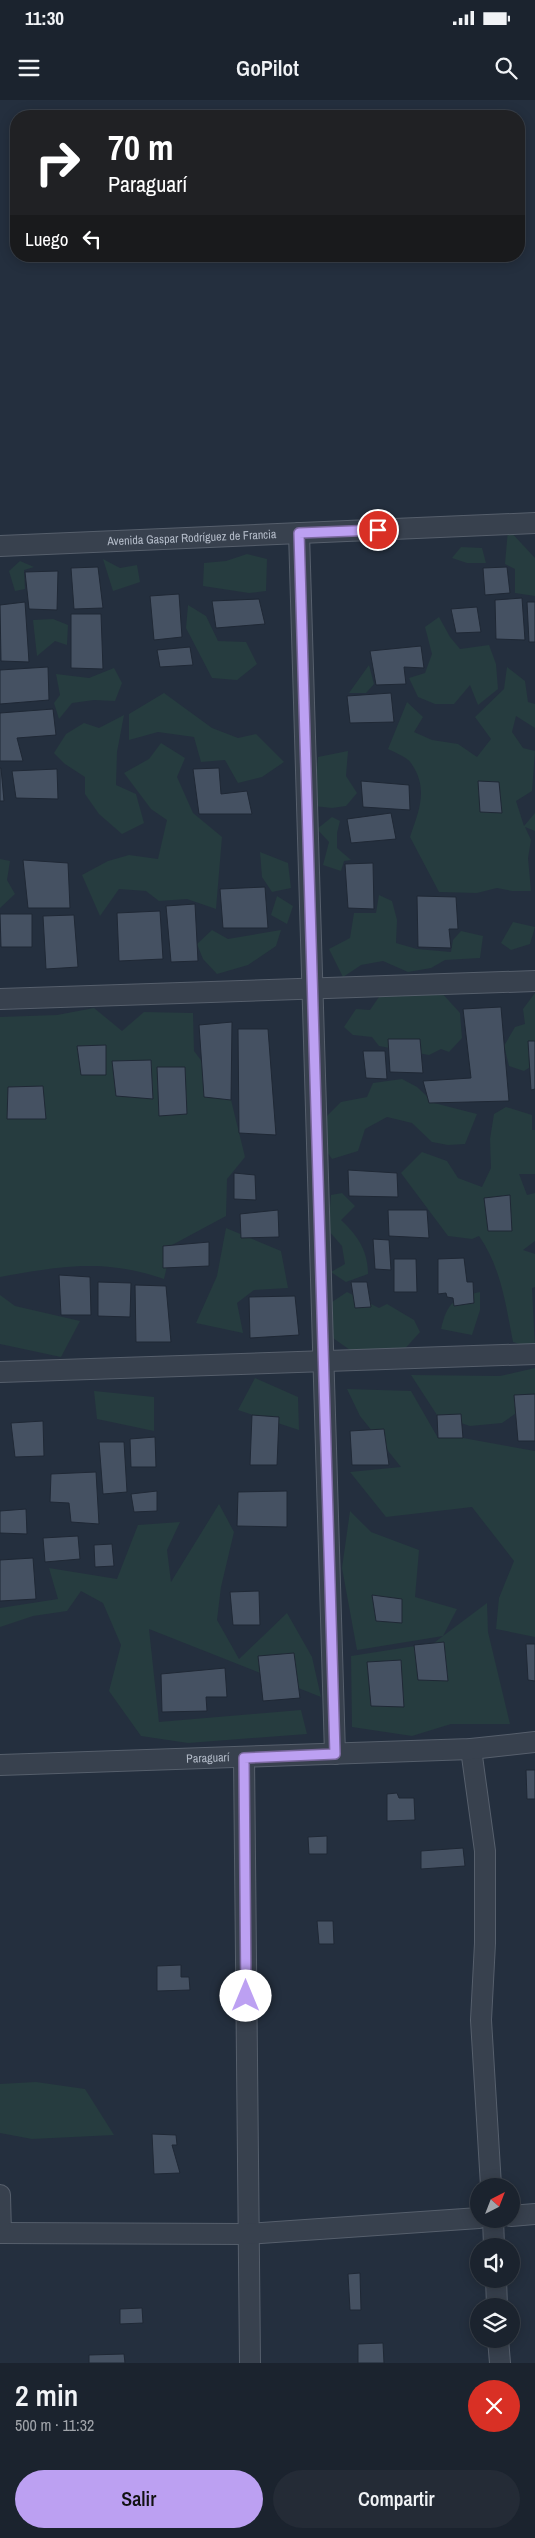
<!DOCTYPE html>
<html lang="es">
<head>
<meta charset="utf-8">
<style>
  body { margin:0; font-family:"Archivo Narrow",sans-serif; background:#242b36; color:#f1f3f6; height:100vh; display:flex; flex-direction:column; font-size:19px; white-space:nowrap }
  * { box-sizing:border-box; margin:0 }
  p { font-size:16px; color:#a0a4aa }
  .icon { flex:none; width:28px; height:28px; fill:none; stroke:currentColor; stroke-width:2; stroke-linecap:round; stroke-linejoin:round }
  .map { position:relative; height:2263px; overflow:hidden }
  .side { display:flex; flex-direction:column; background:#1b232e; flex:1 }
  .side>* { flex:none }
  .top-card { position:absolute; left:10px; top:10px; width:515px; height:152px; border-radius:20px; box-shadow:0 2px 12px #0003,0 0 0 1px #39404a; background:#202124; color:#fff; overflow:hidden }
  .needle { width:32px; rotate:42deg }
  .fabs { position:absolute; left:470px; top:2078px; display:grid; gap:10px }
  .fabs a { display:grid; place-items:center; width:50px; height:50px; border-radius:50%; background:#1b232e; box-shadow:0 2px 12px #0003,0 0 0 1px #39404a; font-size:25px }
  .pin { position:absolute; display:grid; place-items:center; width:42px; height:42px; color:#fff; margin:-21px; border:2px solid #fff; border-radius:50%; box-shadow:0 1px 5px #0007 }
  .me { position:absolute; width:55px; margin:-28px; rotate:0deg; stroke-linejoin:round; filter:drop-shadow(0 0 4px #0008) }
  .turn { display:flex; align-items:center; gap:18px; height:105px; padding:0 15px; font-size:22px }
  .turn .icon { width:65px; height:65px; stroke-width:2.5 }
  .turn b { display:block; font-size:35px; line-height:42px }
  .then { display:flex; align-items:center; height:48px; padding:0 15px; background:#0003; gap:10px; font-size:19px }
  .round { display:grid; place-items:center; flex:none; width:52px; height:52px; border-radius:26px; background:#242b36 }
  .summary { display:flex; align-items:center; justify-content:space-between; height:85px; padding:0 15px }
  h1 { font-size:30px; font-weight:600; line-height:38px }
  .primary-button { display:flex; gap:10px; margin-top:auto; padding:10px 15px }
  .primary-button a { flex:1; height:58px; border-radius:30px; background:#bca0f2; color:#111; font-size:20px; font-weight:600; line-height:58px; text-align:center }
  .primary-button a+a { background:#242b36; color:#f1f3f6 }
  .status { display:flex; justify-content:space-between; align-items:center; height:35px; padding:0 25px; background:#1b232e; direction:ltr }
  .status svg { height:14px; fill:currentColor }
  header { display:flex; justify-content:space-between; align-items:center; height:65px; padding:0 15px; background:#1b232e; font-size:22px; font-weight:600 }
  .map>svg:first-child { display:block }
  .green { fill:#263c3f }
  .building { fill:#455162; stroke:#1f2835 }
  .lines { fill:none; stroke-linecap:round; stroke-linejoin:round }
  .street-casing { stroke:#565f6c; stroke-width:22 }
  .street { stroke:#38414e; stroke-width:20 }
  .route-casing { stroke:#7a689d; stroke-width:12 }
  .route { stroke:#bca0f2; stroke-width:9 }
  .labels { text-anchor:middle; stroke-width:4; stroke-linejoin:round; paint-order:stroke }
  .street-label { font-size:12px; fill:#b4bcc9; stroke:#1d2633 }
</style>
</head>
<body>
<div class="status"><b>11:30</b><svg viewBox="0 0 49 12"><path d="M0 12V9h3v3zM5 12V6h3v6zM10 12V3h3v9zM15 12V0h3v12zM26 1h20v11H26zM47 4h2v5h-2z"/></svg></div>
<header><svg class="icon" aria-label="menu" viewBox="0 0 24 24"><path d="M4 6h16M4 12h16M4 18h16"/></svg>GoPilot<svg class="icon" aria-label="search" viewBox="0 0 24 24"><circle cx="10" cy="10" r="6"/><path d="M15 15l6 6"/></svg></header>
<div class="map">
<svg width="535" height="2263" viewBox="0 0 535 2263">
  <rect width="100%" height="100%" fill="#242f3e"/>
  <g class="green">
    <path d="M508 429 535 458V496L515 493V469L505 464Z"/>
    <path d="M461 447 482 448 486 463H467L452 458Z"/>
    <path d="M247 454 267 459 266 491 249 493 203 486 204 463 226 461Z"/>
    <path d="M103 459 120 468 137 465 140 482 113 491Z"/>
    <path d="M20 461 34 467 24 470 25 489 15 491 9 471Z"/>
    <path d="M188 505 206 516 218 541 246 542 257 564 237 580 212 578 186 528Z"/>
    <path d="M439 517 450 537 460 549 489 545 496 564 498 589 478 605 470 585 454 604H435L418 597 409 578 425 573 432 554 425 527Z"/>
    <path d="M53 519 68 525 67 545 55 541 37 556 33 520Z"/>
    <path d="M369 565 374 584 366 593H349Z"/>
    <path d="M507 567 525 581 528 602 535 604V628L516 616 512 632 523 648 535 651 532 691 516 701 524 726 535 713V731L525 727 531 740 528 758 531 791H512L497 788 477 793 439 792 410 737C419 710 429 689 411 663 407 657 394 652 388 649L407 602 423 617 414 632 432 640 458 644 477 657 491 639 475 617 504 589Z"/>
    <path d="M114 568 122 583 115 601 94 600 72 603 59 619 54 603 60 595 56 574 89 578Z"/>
    <path d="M164 593 212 628 238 638 256 634 284 662 262 677 238 683 225 660 201 662 194 637 158 632 129 640V614Z"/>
    <path d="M124 615 117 652 116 685 136 694 144 723 122 734 99 714 85 694V677L65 664 54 653 66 634 84 623 99 628Z"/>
    <path d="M161 643 185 658 177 677 193 713 222 737 216 809 187 799 159 801 146 791 119 789 100 816 82 775 108 761 129 755 158 759 167 720 151 709 124 673 149 659Z"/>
    <path d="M348 651 346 676 357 693 346 706 332 708 314 706 318 657Z"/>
    <path d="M332 717 340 721 337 733V748L351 760 344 761 341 771 323 765 329 742 317 729Z"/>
    <path d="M260 752 288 763 291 788 272 792 262 777Z"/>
    <path d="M0 759 10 761 7 780 15 794 0 808Z"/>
    <path d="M379 795 392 801 397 820 396 843 417 849 451 852 453 840 461 831 483 836 480 858 445 860 431 868 408 872 383 861 361 865 343 877 329 849 350 838 354 813H376Z"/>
    <path d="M277 796 293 806 287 824 271 815Z"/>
    <path d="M513 822 535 827 530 844 511 850 501 843Z"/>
    <path d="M212 830 228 839 281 830 276 846 248 865 217 874 203 859 197 844Z"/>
    <path d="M440 891 460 913 462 938 449 952 441 949 429 955 379 946 372 937 353 935 344 927 356 909 370 910 381 894Z"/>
    <path d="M535 893V964L524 971 509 966 504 946 515 927 525 924 523 909Z"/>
    <path d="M94 908 122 931 144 912 193 913 194 951 231 1000 245 1057 227 1079 226 1116 172 1145 164 1179C103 1158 61 1166 0 1177V917L57 915Z"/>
    <path d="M402 979 417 987 434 1003 477 1014 465 1044 448 1045 432 1042 412 1023 387 1017 365 1029 358 1051 332 1059 323 1046 324 1019 341 1002 367 997 373 983Z"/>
    <path d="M506 1007 532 1015V1030H535V1074H519L527 1095 535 1093V1141L523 1150 535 1154V1187L532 1188 535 1249 513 1242C506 1206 501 1167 479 1136L472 1139 448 1136 401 1073 422 1052 447 1061 458 1078 482 1087 491 1068 490 1039 494 1014Z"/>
    <path d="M342 1093 355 1106 341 1120C358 1136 368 1151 368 1174L346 1182 331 1172 345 1164 342 1146 328 1130 331 1095Z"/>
    <path d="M226 1128 281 1151 288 1188 254 1190 237 1203 243 1233 196 1223 217 1176Z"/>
    <path d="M347 1192 379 1208 387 1204 414 1220 420 1232 401 1253 357 1255 333 1238 332 1202Z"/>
    <path d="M480 1192V1210L472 1235 441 1229C447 1203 454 1197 480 1192Z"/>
    <path d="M0 1195 15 1206 80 1221 61 1257 0 1244Z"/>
    <path d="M535 1268V1300L502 1323 470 1326 437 1315 411 1275 500 1276Z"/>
    <path d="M255 1278 298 1297 299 1330 238 1310Z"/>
    <path d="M347 1289 411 1291 438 1338H463L535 1351V1537L496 1529 499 1498 514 1461 472 1407 386 1417 350 1372 401 1367 360 1316Z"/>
    <path d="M94 1291 154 1297V1331L97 1319Z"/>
    <path d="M219 1404 234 1432 221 1487 217 1520 239 1559 287 1513 312 1557 321 1597 149 1529 159 1622 301 1610 307 1634 188 1643 141 1636 109 1591 121 1545 103 1503 81 1491 67 1511 33 1516 0 1527V1508L58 1499 49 1468 117 1479 138 1425 180 1422 167 1450 171 1482Z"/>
    <path d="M350 1411 371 1432 419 1450 415 1497 457 1509 443 1536 487 1503 488 1532 510 1624H451L412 1636 352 1627 351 1556 434 1543 443 1536 357 1550 342 1468Z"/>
    <path d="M36 1982 85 1989 114 2035 32 2039 0 2033V1984Z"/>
  </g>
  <g class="building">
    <path d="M98 467 103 508 74 509 71 468Z"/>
    <path d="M507 467 510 493 485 495 483 468Z"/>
    <path d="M58 471 57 510 29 509 25 472Z"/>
    <path d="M179 494 182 537 154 540 150 496Z"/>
    <path d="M522 498 525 540 496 539 495 500Z"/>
    <path d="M259 499 265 524 216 528 212 501Z"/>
    <path d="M25 502 29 562 1 561 0 505Z"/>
    <path d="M527 502H535V542H529Z"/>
    <path d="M477 507 481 532 456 533 451 509Z"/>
    <path d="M71 514H101L103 569 71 568Z"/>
    <path d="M421 546 424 568 404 567 406 584 376 585 370 551Z"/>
    <path d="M190 547 193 565 160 567 157 550Z"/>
    <path d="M48 567 49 600 0 604V570Z"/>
    <path d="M391 593 394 622 350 623 347 596Z"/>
    <path d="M53 609 56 635 17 638 23 661H0V613Z"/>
    <path d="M0 668H1L4 701H0Z"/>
    <path d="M219 668 221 694 247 691 252 714H199L193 669Z"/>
    <path d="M57 669 58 699 16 698 12 671Z"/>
    <path d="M361 681 409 685 410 710 363 707Z"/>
    <path d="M478 681 499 682 502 713 480 712Z"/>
    <path d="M391 713 396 739 351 743 347 719Z"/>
    <path d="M23 760 68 763 70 808H28Z"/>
    <path d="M373 763 374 809 348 808 345 764Z"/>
    <path d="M265 787 268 828H223L220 789Z"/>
    <path d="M417 796 456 797 458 829H449L451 848 418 847Z"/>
    <path d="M195 804 198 861 171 862 166 806Z"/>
    <path d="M160 811 163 859 119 861 117 813Z"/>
    <path d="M0 814H32V847H1Z"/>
    <path d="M74 815 78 867 46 869 43 816Z"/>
    <path d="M501 907 509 1001 429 1003 423 981 471 978 463 909Z"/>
    <path d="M232 922 231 1000 204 997 199 925Z"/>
    <path d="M238 929H268L276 1035 239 1033Z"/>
    <path d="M388 939H420L423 973 390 972Z"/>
    <path d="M528 941H535V989L531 990Z"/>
    <path d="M106 945V975H81L77 946Z"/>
    <path d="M363 951H385L387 979 366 978Z"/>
    <path d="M151 960 153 999 116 996 112 961Z"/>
    <path d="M157 967H185L187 1014 159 1016Z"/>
    <path d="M43 986 46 1019H7L8 987Z"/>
    <path d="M348 1070 397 1073 398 1097 349 1096Z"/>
    <path d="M234 1073 255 1075 256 1100 234 1099Z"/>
    <path d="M510 1095 512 1131H488L484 1098Z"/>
    <path d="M278 1110 279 1137 241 1138 240 1114Z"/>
    <path d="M388 1110H427L429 1138 389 1136Z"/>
    <path d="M373 1139 389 1140 391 1170 375 1169Z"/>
    <path d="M209 1142V1166L163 1168V1146Z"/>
    <path d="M464 1158 467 1182H473L474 1203 454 1206 453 1198 447 1197 446 1193 438 1194V1159Z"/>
    <path d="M394 1159H416L417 1192H394Z"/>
    <path d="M59 1175 90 1177 91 1215H61Z"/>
    <path d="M98 1182 131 1183 130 1217 98 1216Z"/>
    <path d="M351 1182H367L371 1207 355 1208Z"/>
    <path d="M135 1185 166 1186 171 1242H136Z"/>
    <path d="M295 1196 299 1235 250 1238 249 1197Z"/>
    <path d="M535 1294V1341H518L514 1295Z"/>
    <path d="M461 1314 463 1338H438L437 1315Z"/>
    <path d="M252 1315 279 1317 277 1365H250Z"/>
    <path d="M43 1321 44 1356 15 1357 11 1323Z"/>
    <path d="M384 1329 389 1365H352L350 1331Z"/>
    <path d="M155 1337 156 1367H131L130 1339Z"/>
    <path d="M99 1342H124L127 1392 103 1394Z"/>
    <path d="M96 1372 99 1424 71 1422 69 1403 50 1402 51 1374Z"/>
    <path d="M157 1391V1411L134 1412 131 1394Z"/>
    <path d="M287 1391V1427L237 1426 238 1392Z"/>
    <path d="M26 1409 27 1434 0 1433V1411Z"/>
    <path d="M78 1436 80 1459 45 1462 43 1438Z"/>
    <path d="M112 1444 114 1466 95 1467 94 1445Z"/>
    <path d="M33 1458 36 1499 0 1501V1460Z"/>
    <path d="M259 1491 260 1525H233L230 1492Z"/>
    <path d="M372 1495 402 1499V1523L376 1521Z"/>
    <path d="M444 1542 448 1581 418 1580 414 1545Z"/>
    <path d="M526 1544H535V1581L528 1580Z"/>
    <path d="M294 1553 300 1598 263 1601 258 1556Z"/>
    <path d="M401 1560 404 1607 371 1606 367 1562Z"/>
    <path d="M225 1568 227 1597H206L207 1611 162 1612 161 1574Z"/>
    <path d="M526 1670H535V1699H527Z"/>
    <path d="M397 1693 399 1698H414L415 1720 387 1721V1694Z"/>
    <path d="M327 1736V1754H309L308 1737Z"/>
    <path d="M463 1748 465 1766 421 1769V1751Z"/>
    <path d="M317 1821H333L334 1844H319Z"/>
    <path d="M181 1865V1877H189L190 1890 157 1891V1866Z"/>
    <path d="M152 2034 176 2035 177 2045H172L180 2073 154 2074Z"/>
    <path d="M360 2173 361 2210H350L348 2174Z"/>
    <path d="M142 2208 143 2223 120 2224V2209Z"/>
    <path d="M383 2243 384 2263H358V2244Z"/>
    <path d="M124 2254 125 2263H89V2255Z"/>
  </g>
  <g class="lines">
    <g class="street-casing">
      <g id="street">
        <path d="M299 433 335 1654"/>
        <path id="s1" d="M0 446 535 423"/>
        <path d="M0 899 535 881"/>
        <path d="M0 1272 535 1254"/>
        <path d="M471 1649 485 1751V1843L481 1920 491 2086"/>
        <path d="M244 1657 250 2263"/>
        <path id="s2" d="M0 1665 471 1649 535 1642"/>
        <path d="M0 2095 1 2133"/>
        <path d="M511 2116 535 2114"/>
        <path d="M493 2119 494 2146"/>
        <path d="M0 2133 247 2134 479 2118"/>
        <path d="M496 2179 497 2206"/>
        <path d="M498 2239 500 2263"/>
      </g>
    </g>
    <use href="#street" class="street"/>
  </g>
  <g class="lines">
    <g class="route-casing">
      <path id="route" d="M246 1896 244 1658 335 1654 299 433 378 430"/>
    </g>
    <use href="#route" class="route"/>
  </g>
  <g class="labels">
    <g class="street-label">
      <text dy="4" stroke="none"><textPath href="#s1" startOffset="192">Avenida Gaspar Rodríguez de Francia</textPath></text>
      <text dy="4" stroke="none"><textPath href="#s2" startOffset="208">Paraguarí</textPath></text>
    </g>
  </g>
</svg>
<div class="fabs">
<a><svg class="needle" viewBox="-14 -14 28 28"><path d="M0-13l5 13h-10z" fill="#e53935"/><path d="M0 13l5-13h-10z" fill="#a0a4aa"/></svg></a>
<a><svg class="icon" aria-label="sound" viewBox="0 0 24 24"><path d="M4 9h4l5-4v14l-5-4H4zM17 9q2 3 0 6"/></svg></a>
<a><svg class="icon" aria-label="layers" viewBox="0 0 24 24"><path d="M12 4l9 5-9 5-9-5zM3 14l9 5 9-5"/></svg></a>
</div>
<div class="pin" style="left:378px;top:430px;background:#d93025"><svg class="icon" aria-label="arrive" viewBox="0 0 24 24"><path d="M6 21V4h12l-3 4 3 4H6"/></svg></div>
<svg class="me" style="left:246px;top:1896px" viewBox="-20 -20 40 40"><circle r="19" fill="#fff"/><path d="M0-13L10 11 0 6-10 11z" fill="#bca0f2"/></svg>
<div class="top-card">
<div class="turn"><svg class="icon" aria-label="right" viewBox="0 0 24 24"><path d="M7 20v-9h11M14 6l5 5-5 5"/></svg><div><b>70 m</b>Paraguarí</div></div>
<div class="then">Luego<svg class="icon" aria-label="left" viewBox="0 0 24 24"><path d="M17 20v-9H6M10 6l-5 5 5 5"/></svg></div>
</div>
</div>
<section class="side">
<div class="summary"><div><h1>2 min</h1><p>500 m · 11:32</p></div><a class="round" style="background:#d93025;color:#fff"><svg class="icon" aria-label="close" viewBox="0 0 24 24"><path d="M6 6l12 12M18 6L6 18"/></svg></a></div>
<div class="primary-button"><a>Salir</a><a>Compartir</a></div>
</section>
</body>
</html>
